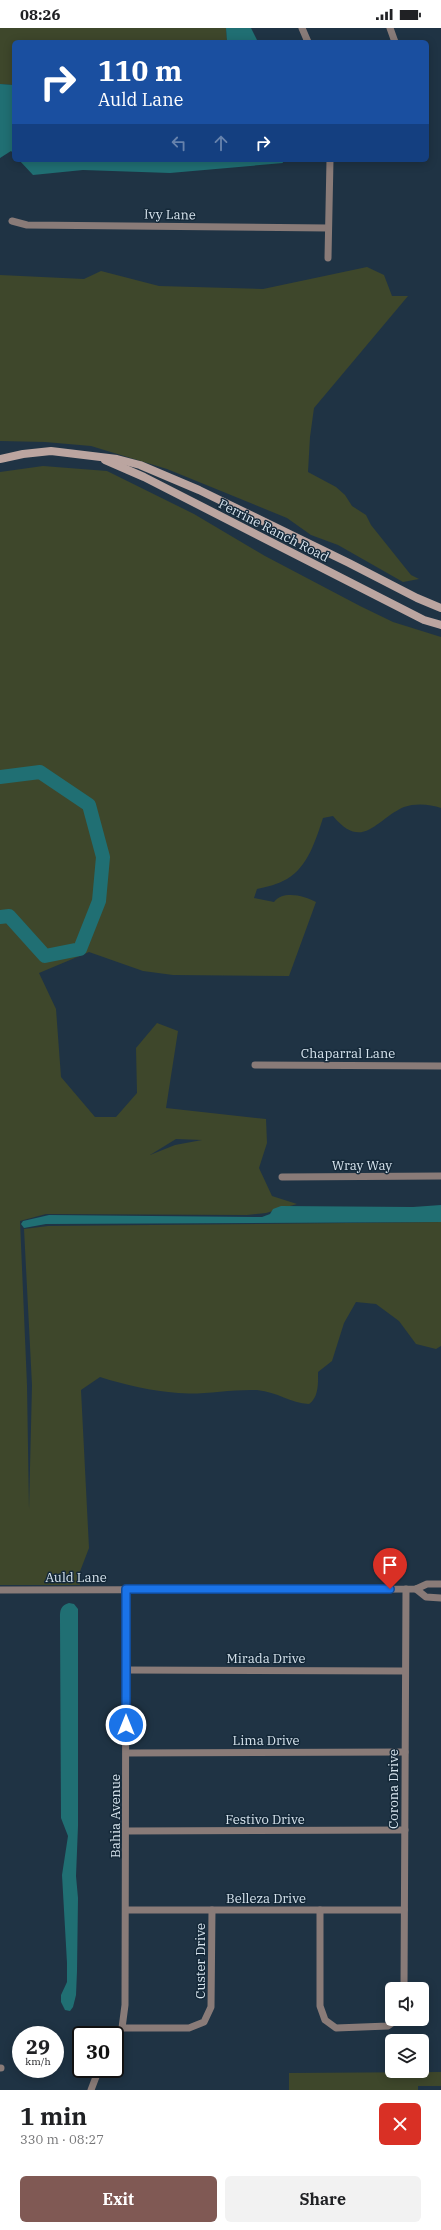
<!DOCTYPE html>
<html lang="en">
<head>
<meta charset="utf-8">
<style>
  body { margin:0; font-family:"IBM Plex Serif",serif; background:#f2f2f2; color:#202124; height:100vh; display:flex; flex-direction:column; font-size:15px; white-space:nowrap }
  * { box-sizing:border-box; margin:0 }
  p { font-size:13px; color:#757577 }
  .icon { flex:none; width:22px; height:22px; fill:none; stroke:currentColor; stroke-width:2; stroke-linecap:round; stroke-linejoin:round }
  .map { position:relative; height:2062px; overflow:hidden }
  .side { display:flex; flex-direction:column; background:#fff; flex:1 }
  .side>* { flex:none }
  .banner { position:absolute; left:12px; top:12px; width:417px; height:122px; border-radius:6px; box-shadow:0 2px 10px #0003; background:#1a4fa0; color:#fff; overflow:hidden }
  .controls { position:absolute; left:385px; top:1954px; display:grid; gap:8px }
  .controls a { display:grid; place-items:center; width:44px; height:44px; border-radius:6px; background:#fff; box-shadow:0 2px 10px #0003; font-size:20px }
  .speed { position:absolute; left:12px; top:1998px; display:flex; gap:8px; font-size:20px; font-weight:700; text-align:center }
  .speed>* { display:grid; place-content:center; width:52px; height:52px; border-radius:50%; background:#fff; box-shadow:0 2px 10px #0003; line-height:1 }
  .speed small { font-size:10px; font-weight:400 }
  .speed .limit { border:2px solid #111; border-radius:6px; background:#fff; color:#111 }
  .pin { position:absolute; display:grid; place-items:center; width:34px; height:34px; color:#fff; margin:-41px -17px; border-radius:50% 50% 50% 0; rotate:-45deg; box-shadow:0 0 4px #0007 }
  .pin .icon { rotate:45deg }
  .me { position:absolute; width:44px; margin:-22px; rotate:0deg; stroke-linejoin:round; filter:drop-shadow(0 0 3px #0008) }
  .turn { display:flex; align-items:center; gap:14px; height:84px; padding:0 20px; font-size:18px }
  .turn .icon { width:52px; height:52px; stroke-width:2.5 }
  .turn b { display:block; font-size:28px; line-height:34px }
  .lanes { display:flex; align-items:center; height:38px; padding:0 20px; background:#0003; justify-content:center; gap:20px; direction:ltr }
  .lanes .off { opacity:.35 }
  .round { display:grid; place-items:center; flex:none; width:42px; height:42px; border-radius:6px; background:#f2f2f2 }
  .summary { display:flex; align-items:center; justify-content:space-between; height:68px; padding:0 20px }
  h1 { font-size:24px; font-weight:700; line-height:30px }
  .button { display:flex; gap:8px; margin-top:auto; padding:8px 20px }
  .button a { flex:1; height:46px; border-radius:6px; background:#805954; color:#fff; font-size:16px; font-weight:700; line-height:46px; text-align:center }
  .button a+a { background:#f2f2f2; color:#202124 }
  .status { display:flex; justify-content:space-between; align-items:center; height:28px; padding:0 20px; background:#fff; direction:ltr }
  .status svg { height:11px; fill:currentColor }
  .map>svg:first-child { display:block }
  .green { fill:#3e472b; fill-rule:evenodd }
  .water { fill:#206f73 }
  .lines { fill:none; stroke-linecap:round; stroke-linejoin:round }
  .river { stroke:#206f73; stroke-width:14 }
  .street { stroke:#897b78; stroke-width:7 }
  .secondary { stroke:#bba5a0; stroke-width:8 }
  .route-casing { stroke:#114b97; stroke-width:10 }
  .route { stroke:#1a73e8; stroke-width:7 }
  .labels { text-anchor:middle; stroke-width:3; stroke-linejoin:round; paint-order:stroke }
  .street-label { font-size:13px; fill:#d7e4ee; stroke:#152939 }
</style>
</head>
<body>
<div class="status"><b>08:26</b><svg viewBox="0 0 49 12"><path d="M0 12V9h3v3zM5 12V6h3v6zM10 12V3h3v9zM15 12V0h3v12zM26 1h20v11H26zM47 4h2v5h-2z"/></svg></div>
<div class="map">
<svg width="441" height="2062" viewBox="0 0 441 2062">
  <rect width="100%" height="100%" fill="#1f3344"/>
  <g class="green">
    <path d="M0 0H226L227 14H14V57L0 56Z"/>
    <path d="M367 239 384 247 392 268H408L314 380 310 409 308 444 336 459 345 467 352 478 366 487 371 497 411 547 419 551 403 554 338 517 311 507 287 490 167 441 91 418 45 414 0 413V247L84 251 101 243 159 258 263 261Z"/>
    <path d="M43 438 107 443 194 486 265 528 360 578 393 594 441 609V780C430 776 415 775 404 779 376 791 363 824 333 788L323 790C316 811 308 839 287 851 278 856 267 859 257 861L254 870 274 874C283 862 305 868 316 874L289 948 173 947 143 943 89 924 39 945 56 981 61 1049 95 1089H116L137 1065 136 1020 157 995 178 1003 166 1080 266 1091 267 1115 259 1140 272 1168 297 1176 266 1185 247 1187 46 1186 20 1193 27 1357 29 1481 32 1357 24 1201 48 1198 441 1194V1318L436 1321 416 1316 399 1293 376 1276 356 1274 344 1295 332 1333 318 1344C318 1355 319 1369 309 1376 290 1375 278 1364 257 1362 231 1361 204 1367 178 1365 152 1363 125 1357 100 1349L81 1362 89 1520 79 1546 80 1557H0V444ZM176 1111 202 1112 175 1117 150 1127Z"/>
    <path d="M441 2044V2058H418V2062H289V2045Z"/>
  </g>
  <g class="water">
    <path d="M226 0H251L258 14H227Z"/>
    <path d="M0 56 14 57V126L11 123 0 130Z"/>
    <path d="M19 132H282L283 135 170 145 83 142 33 147Z"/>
    <path d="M441 1177V1194L46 1196 24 1200 21 1196 23 1193 49 1187 262 1189 270 1186 273 1181 281 1178 413 1179Z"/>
    <path d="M69 1575 74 1576 78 1581V1798L76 1848 78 1870 77 1943 76 1967 73 1979 70 1983 65 1982 61 1974V1967L67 1954V1935L62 1847 68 1808 61 1790 60 1594C60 1584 59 1578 69 1575Z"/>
  </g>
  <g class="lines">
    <path class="river" d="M0 749 40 744 89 777 103 829 99 873 80 921 45 928 9 888 0 889"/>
    <g class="street">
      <path d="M302 0 308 14"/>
      <path d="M390 0 395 14"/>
      <path d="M12 193 27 197 328 200"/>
      <path d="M328 230 330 132"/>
      <path d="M255 1037 441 1038"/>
      <path d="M282 1149 441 1148"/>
      <path d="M416 1561 426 1569 441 1570"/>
      <path d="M0 1562 416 1561 427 1556H441"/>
      <path d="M126 1642 405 1643"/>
      <path d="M127 1725 405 1724"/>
      <path d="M126 1803 405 1802"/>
      <path d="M127 1882H404"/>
      <path d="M320 1882V1978L325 1992 336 2000 388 1998 398 1991"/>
      <path d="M404 1961 406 1561"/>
      <path d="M122 2000H189L204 1994 211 1979 212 1882"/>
      <path d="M115 2013 122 2000 125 1977 126 1561"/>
      <path d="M0 2040H1"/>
      <path d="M91 2062 99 2041"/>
    </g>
    <g class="secondary">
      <path d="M0 431 23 426 51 423 117 431 140 437 199 462 349 535 417 570 441 580"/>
      <path d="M105 432 144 449 424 592 441 597"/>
    </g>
  </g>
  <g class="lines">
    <g class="route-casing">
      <path id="route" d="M126 1697V1561H390"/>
    </g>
    <use href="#route" class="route"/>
  </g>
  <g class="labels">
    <g class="street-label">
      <text transform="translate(170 186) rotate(1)" y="5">Ivy Lane</text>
      <text transform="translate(274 502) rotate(27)" y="5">Perrine Ranch Road</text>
      <text x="348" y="1030">Chaparral Lane</text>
      <text x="362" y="1142">Wray Way</text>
      <text x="76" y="1554">Auld Lane</text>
      <text x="266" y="1635">Mirada Drive</text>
      <text x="266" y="1717">Lima Drive</text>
      <text transform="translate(393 1761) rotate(-90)" y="5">Corona Drive</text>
      <text transform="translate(115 1788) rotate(-90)" y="5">Bahia Avenue</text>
      <text x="265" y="1796">Festivo Drive</text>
      <text x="266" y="1875">Belleza Drive</text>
      <text transform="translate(200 1933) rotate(-90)" y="5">Custer Drive</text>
    </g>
  </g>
</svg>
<div class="controls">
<a><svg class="icon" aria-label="sound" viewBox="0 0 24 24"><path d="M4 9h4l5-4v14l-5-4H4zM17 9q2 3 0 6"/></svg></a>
<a><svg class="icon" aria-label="layers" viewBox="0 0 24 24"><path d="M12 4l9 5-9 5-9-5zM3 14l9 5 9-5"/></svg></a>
</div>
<div class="speed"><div>29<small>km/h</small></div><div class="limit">30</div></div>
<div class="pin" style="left:390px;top:1561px;background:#d93025"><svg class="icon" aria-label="arrive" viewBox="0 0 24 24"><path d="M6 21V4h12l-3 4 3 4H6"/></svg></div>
<svg class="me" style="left:126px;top:1697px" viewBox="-20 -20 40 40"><circle r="17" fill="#1a73e8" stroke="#fff" stroke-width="3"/><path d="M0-11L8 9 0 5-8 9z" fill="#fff"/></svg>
<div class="banner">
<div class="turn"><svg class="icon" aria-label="right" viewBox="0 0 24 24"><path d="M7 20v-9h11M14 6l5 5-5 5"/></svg><div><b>110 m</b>Auld Lane</div></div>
<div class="lanes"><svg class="icon off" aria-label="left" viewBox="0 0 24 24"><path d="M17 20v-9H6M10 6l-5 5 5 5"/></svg><svg class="icon off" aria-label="ahead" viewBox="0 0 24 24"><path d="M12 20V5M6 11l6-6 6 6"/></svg><svg class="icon" aria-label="right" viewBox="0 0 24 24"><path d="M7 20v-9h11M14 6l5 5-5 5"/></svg></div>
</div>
</div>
<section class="side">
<div class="summary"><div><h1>1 min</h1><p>330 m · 08:27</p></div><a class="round" style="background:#d93025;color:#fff"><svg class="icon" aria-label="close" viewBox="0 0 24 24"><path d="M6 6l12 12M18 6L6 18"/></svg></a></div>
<div class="button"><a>Exit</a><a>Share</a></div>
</section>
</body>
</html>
